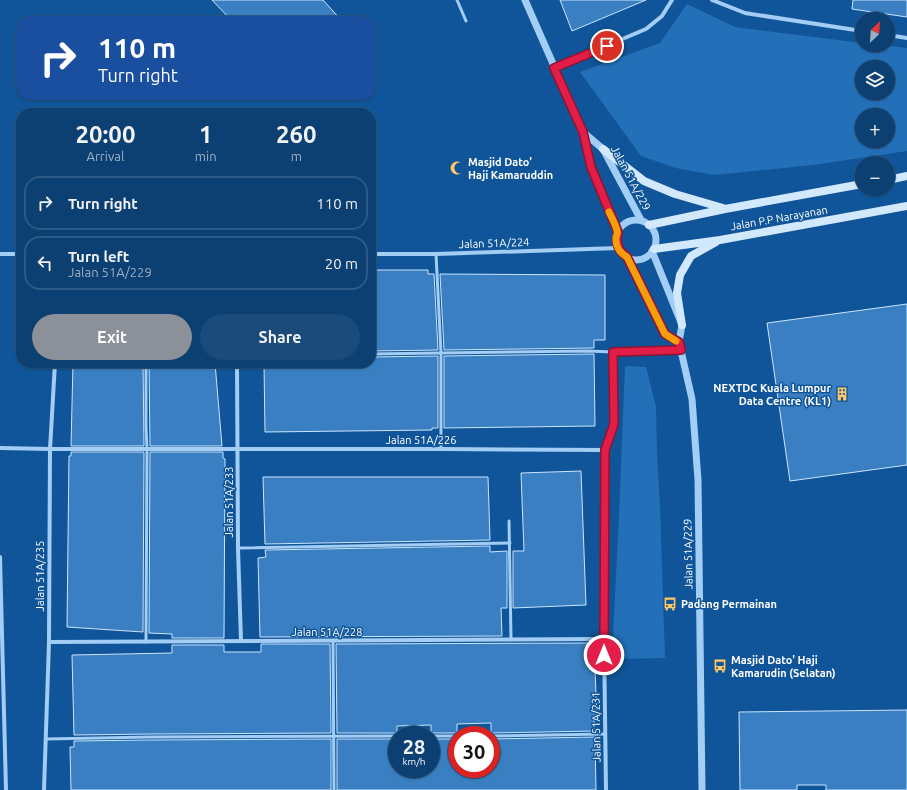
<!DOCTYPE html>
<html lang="en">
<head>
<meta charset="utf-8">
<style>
  body { margin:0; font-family:Ubuntu,sans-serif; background:#1a4b7b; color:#f1f3f6; height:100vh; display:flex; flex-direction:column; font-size:15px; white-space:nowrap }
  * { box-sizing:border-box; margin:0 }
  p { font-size:13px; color:#9aafc4 }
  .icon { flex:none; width:22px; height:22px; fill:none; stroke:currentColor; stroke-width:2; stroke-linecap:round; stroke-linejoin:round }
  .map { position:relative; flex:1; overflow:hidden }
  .drawer { position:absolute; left:16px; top:108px; width:360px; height:260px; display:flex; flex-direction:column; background:#0c4073; border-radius:16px; box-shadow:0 1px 3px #0004,0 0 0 1px #2c5985 }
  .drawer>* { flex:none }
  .banner { position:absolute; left:16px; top:16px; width:360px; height:84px; border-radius:16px; box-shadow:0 1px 3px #0004,0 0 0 1px #2c5985; background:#1a4fa0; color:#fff; overflow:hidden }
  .needle { width:26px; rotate:25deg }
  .fabs { position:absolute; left:855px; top:12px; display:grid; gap:8px }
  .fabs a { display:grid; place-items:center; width:40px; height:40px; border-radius:50%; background:#0c4073; box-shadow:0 1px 3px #0004,0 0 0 1px #2c5985; font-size:20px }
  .speed { position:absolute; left:388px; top:726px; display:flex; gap:8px; font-size:20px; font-weight:700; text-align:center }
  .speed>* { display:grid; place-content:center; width:52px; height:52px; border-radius:50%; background:#0c4073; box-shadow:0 1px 3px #0004,0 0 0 1px #2c5985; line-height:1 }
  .speed small { font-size:10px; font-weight:400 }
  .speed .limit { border:6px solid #d22; background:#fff; color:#111 }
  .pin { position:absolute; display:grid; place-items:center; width:34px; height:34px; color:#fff; margin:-17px; border:2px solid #fff; border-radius:50%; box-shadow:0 1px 4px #0007 }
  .me { position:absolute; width:44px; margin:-22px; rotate:0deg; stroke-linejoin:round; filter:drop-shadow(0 0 3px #0008) }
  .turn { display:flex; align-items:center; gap:14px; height:84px; padding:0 16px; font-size:18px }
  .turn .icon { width:52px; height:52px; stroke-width:2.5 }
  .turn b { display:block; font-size:28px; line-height:34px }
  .eta { display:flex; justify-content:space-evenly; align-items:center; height:68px; text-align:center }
  .eta b { font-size:24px; font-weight:700; line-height:28px }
  .action { display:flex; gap:8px; margin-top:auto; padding:8px 16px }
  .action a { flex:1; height:46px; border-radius:24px; background:#8c9099; color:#fff; font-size:16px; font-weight:700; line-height:46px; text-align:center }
  .action a+a { background:#1a4b7b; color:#f1f3f6 }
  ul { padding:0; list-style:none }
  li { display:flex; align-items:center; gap:12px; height:54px; margin:0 8px 6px; padding:0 8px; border:2px solid #2c5985; border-radius:16px }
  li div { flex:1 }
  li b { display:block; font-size:15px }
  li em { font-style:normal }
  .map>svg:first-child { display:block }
  .green { fill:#2370b8; fill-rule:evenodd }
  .building { fill:#397fc1; stroke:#cae5fe }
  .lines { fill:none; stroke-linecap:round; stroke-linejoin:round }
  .service { stroke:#a2cdf4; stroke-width:3 }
  .minor { stroke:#a2cdf4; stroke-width:4 }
  .tertiary { stroke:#a2cdf4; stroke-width:7 }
  .secondary { stroke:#d2e8fd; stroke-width:8 }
  .route-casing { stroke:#92132f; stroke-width:10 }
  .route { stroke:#e11d48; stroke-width:7 }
  .slow { stroke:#f59e0b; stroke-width:7 }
  .labels { text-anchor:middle; stroke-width:3; stroke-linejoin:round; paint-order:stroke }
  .poi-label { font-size:11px; font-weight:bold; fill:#fff; stroke:#105599; text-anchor:start }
  .street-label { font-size:11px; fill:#fff; stroke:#105599 }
</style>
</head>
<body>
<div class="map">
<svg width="907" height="790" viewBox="0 0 907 790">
  <rect width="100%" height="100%" fill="#105599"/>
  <g class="green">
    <path d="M687 4 735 27 862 43V45H880L907 48V151L813 165 714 175 676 168 641 156 580 72 660 43ZM862 67H888V93H862ZM862 115H888V141H862Z"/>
    <path d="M625 366 646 367 656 407 657 453 660 508 665 658 612 659 619 515Z"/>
  </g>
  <g class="building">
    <path d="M212 0H323L342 21H232Z"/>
    <path d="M560 0H646L572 31Z"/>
    <path d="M853 0H907V17L852 9Z"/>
    <path d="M371 270H428V274H434L438 350 371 351Z"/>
    <path d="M440 274 605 275V340H594V348L444 350Z"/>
    <path d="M907 304V465L790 481 767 323Z"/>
    <path d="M594 354 595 426 444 428V356Z"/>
    <path d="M438 356V428H432V430L265 432 264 364 371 363V357Z"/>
    <path d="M73 363H143L144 446H71Z"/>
    <path d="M149 363H215L222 446H150Z"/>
    <path d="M71 452H144L143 632 67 627 69 456H71Z"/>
    <path d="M150 452H223V458L225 459 224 638H172V634L149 633Z"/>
    <path d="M581 471 586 605 513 608V551H524L521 473Z"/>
    <path d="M263 477H488L490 540 265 544Z"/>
    <path d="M490 546V552L507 551V608H501L502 636 260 637 258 558 266 557 265 550Z"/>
    <path d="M594 643 597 719H594L595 731 491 733V723L457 724V733H431V725L397 726V733H337L336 644Z"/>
    <path d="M261 644H330L331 733 151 734 74 735 72 655 172 653V645H224V652H261Z"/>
    <path d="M907 710V790H826V785H797V790H740L739 712Z"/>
    <path d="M595 737 596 790H337V739H397V769H431V739H457V769H491V739Z"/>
    <path d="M331 739V790H71L70 747H74V741L151 740Z"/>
  </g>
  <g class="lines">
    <g class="service">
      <path d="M457 0 466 21"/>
      <path d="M436 254 441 353V449"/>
      <path d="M371 354 588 351 613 352 681 350"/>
      <path d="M146 363V426L147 449 146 642"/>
      <path d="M509 521 511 640"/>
      <path d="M238 548 510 543"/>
      <path d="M333 641 334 790"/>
      <path d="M431 736H457"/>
      <path d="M491 736 605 734"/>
      <path d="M46 739 151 737 397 736"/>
    </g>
    <g class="minor">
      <path d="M712 0 745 13 862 31"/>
      <path d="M888 35 907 38"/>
      <path d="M554 68 646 29 662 16 672 0"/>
      <path d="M0 254H21"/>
      <path d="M371 254H436L618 248"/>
      <path d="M237 363 238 548 241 641"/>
      <path d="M0 448 50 449H441L605 450"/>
      <path d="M0 557 6 790"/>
      <path d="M49 642 604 639"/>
      <path d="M44 790 49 642 50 449 55 363"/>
      <path d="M606 790 604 639 605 450 614 423 613 352"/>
    </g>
    <g class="tertiary">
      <path d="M525 0 583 132 591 167 618 233"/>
      <path d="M583 132 603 149 641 220"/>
      <circle cx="636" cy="240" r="20"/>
      <path d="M652 251 682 325 679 342 692 399 698 480 702 790"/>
      <path d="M627 257 665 334 679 342"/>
    </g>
    <g class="secondary">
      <path d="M603 149 644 181 675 194 723 208"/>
      <path d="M888 180 907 176"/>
      <path d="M649 225 725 209 862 184"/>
      <path d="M654 249 720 240 907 206"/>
      <path d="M682 325 677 293 680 275 691 256 716 242"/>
    </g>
  </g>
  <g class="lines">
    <g class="route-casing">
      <path id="route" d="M604 655 605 450 614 424 613 352 681 350 679 342 665 334 627 257C618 251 615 243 618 232L591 167 583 132 554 68 607 46"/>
    </g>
    <use href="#route" class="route"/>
    <path class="slow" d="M609 212C612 218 616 225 617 231 618 235 617 233 616 237 615 246 620 253 627 257L665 334 676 341"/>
  </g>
  <defs>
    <g id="mosque-bare" transform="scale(1.08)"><path d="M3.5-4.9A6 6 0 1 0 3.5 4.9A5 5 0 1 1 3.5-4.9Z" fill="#ffc865" stroke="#105599" stroke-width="2.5" paint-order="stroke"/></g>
    <g id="building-bare" transform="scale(1.08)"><path d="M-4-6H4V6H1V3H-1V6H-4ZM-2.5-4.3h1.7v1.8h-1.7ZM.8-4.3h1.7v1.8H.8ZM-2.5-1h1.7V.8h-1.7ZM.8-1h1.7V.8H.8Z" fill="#ffc865" stroke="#105599" stroke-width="2.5" paint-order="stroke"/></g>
    <g id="bus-bare" transform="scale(1.08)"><path d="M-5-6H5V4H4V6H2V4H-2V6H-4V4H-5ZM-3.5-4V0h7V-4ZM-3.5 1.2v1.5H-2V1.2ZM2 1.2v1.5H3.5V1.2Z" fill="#ffc865" stroke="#105599" stroke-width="2.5" paint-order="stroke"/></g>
  </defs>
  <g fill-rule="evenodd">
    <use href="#mosque-bare" x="457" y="168"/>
    <use href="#building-bare" x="842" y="394"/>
    <use href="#bus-bare" x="670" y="604"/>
    <use href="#bus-bare" x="720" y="666"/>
  </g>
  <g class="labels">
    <g class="poi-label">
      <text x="468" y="166">Masjid Dato'<tspan x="468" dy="13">Haji Kamaruddin</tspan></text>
      <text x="831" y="392" text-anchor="end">NEXTDC Kuala Lumpur<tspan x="831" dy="13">Data Centre (KL1)</tspan></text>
      <text x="681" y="608">Padang Permainan</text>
      <text x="731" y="664">Masjid Dato' Haji<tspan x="731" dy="13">Kamarudin (Selatan)</tspan></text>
    </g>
    <g class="street-label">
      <text transform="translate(631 178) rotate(62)" y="4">Jalan 51A/229</text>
      <text transform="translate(779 218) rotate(-10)" y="4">Jalan P.P Narayanan</text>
      <text transform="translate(494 243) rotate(-2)" y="4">Jalan 51A/224</text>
      <text x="421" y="444">Jalan 51A/226</text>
      <text transform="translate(229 502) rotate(-90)" y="4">Jalan 51A/233</text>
      <text transform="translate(688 554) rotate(-91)" y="4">Jalan 51A/229</text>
      <text transform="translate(40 576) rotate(-90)" y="4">Jalan 51A/235</text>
      <text x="327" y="636">Jalan 51A/228</text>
      <text transform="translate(596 727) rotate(-91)" y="4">Jalan 51A/231</text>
    </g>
  </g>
</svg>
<div class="fabs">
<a><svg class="needle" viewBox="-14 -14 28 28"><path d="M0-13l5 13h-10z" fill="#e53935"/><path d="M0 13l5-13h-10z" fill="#9aafc4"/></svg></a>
<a><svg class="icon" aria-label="layers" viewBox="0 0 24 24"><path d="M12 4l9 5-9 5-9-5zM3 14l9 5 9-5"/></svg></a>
<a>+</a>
<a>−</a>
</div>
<div class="speed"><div>28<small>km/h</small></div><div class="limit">30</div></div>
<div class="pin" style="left:607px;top:46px;background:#d93025"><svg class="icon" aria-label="arrive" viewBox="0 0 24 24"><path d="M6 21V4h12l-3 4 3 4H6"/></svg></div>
<svg class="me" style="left:604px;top:655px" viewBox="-20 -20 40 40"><circle r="17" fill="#e11d48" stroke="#fff" stroke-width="3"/><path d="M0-11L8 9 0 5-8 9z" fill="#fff"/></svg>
<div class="banner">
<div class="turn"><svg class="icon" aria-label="right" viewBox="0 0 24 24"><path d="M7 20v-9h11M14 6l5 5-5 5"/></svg><div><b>110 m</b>Turn right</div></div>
</div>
<section class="drawer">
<div class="eta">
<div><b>20:00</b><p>Arrival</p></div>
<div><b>1</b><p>min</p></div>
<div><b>260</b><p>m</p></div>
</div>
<ul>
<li><svg class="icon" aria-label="right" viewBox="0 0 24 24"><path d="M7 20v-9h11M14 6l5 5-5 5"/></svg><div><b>Turn right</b></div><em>110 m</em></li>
<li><svg class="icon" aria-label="left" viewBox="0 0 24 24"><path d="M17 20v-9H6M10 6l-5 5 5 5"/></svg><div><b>Turn left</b><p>Jalan 51A/229</p></div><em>20 m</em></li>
</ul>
<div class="action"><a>Exit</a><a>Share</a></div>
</section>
</div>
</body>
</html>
